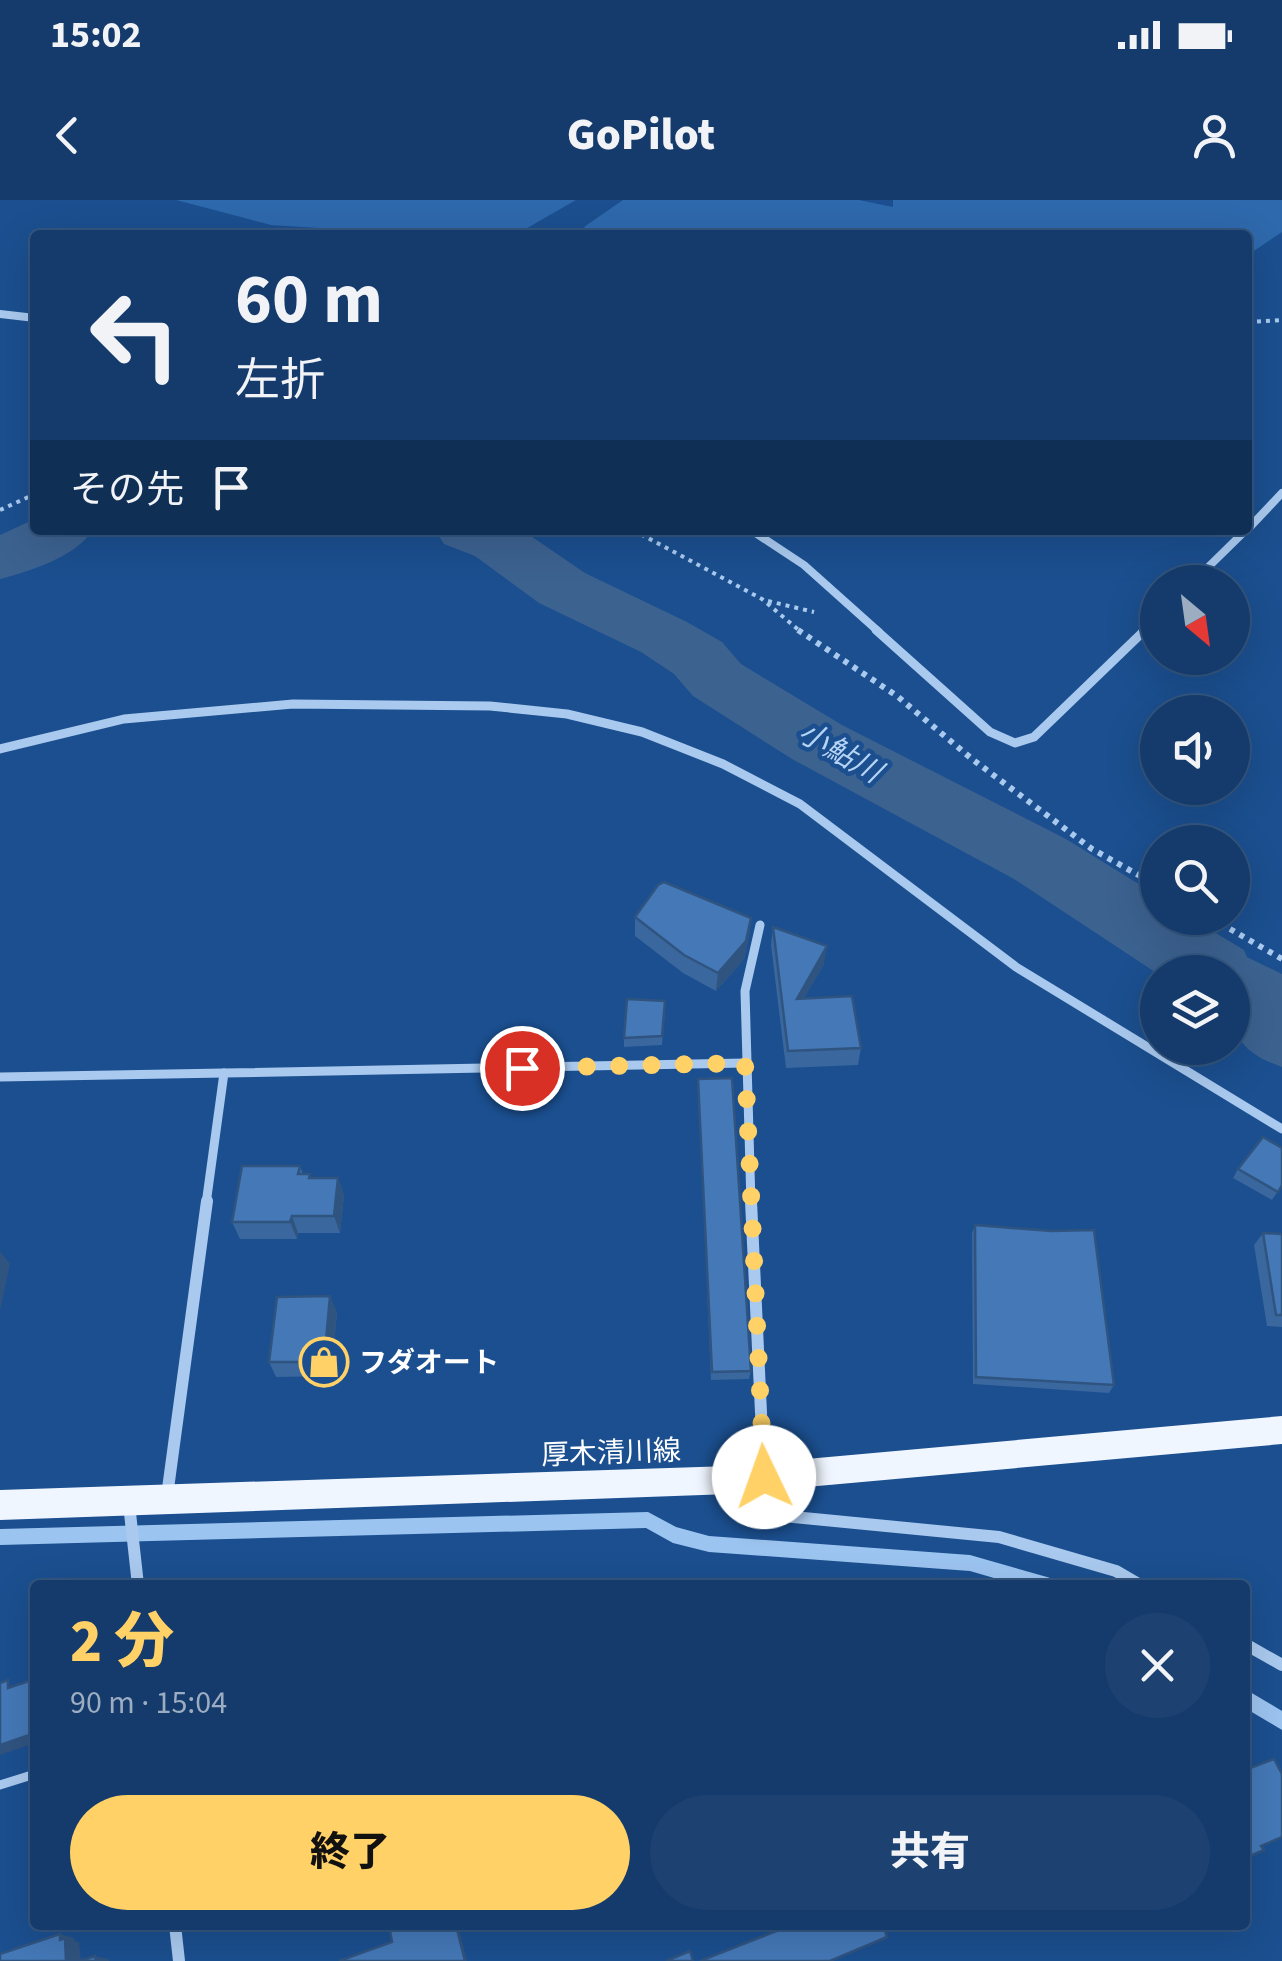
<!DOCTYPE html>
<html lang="ja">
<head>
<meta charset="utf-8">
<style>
  body { margin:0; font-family:"Source Sans 3","Noto Sans JP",sans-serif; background:#1d4271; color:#f1f3f6; height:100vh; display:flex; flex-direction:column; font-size:38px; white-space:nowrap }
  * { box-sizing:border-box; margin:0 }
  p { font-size:32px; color:#9dadc1 }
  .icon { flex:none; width:55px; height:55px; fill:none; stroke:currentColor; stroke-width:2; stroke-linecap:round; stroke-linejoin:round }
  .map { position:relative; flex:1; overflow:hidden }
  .side { position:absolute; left:30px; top:1380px; width:1220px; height:350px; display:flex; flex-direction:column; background:#143b6b; border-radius:10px; box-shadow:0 10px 40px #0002,0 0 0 2px #33557e }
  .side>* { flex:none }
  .guide { position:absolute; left:30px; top:30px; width:1222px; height:305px; border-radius:10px; box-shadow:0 10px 40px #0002,0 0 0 2px #33557e; background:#143b6b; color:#f1f3f6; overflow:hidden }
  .needle { width:65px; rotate:151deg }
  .tools { position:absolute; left:1140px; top:365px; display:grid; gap:20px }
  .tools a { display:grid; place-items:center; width:110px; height:110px; border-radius:50%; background:#143b6b; box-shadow:0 10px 40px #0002,0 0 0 2px #33557e; font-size:50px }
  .pin { position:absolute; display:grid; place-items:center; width:85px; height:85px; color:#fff; margin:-42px; border:5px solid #fff; border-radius:50%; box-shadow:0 2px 10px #0007 }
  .me { position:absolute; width:110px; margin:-55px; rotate:357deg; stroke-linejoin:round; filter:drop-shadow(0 0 8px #0008) }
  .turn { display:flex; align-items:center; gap:35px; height:210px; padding:0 40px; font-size:45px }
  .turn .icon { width:130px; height:130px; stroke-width:2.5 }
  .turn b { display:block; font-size:70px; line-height:85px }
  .then { display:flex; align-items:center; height:95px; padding:0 40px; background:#0003; gap:20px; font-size:38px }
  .round { display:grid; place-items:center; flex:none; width:105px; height:105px; border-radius:52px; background:#1d4271 }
  .head { display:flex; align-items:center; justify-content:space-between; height:170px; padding:0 40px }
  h1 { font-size:60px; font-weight:800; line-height:75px; color:#ffd166 }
  .action { display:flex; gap:20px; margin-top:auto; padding:20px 40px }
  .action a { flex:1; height:115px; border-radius:60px; background:#ffd166; color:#111; font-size:40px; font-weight:800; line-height:115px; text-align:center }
  .action a+a { background:#1d4271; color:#f1f3f6 }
  .status { display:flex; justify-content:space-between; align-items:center; height:70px; padding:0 50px; background:#143b6b; direction:ltr }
  .status svg { height:28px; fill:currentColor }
  header { display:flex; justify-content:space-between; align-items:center; height:130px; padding:0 40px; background:#143b6b; font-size:45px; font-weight:800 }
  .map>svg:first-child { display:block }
  .green { fill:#2e69ad }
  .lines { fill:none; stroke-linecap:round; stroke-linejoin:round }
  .stream { fill:#9cc4f0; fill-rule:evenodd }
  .river { fill:#3c6290; fill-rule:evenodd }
  .path-far1 { stroke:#a9c9ee; stroke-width:4; stroke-dasharray:4 5; stroke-linecap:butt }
  .path { stroke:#a9c9ee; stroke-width:6; stroke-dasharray:5 6; stroke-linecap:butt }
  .service { stroke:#a9c9ee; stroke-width:9 }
  .minor-far2 { stroke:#a9c9ee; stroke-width:8 }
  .minor-far1 { stroke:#a9c9ee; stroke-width:9 }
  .minor { stroke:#a9c9ee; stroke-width:12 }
  .primary { fill:#f0f6ff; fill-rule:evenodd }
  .wall { fill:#3a679d }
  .shaded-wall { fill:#305480 }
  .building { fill:#4478b7; stroke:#305480; stroke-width:2.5 }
  .route { stroke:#ffd166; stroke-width:18; stroke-dasharray:0 32.4 }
  .labels { text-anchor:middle; stroke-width:9; stroke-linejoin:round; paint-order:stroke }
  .poi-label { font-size:28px; font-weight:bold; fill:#fff; stroke:#1b4f8f; text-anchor:start }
  .street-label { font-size:28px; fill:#fff; stroke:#1b4f8f }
  .water-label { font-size:30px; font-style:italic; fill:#b5d3f5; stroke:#1b4f8f }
</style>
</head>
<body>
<div class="status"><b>15:02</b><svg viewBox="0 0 49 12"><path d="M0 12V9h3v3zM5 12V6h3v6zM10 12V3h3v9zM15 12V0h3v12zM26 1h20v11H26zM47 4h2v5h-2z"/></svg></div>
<header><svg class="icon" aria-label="back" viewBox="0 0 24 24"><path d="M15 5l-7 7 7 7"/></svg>GoPilot<svg class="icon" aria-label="person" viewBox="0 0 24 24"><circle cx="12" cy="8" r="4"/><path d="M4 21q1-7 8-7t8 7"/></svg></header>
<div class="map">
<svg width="1282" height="1761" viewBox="0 0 1282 1761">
  <rect width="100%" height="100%" fill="#1b4f8f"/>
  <g class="green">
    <path d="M176 0H576L515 35H428L271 25Z"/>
    <path d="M623 0H859L893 7V0H1282V32L1248 55V35H592L584 27Z"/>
  </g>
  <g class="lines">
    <g class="stream">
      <path d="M648 1312 676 1327 709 1336 970 1355 1047 1377 1053 1379 1055 1385H1018L970 1371 709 1352 673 1343 646 1328 0 1345V1329Z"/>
      <path d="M1245 1489 1282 1511V1530L1245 1508Z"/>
    </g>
    <g class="river">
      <path d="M35 319V330H93C75 357 31 371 0 379V335Z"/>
      <path d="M435 330H522L585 373 687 422 722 442 741 464 842 525 1066 639 1158 696V718H1191L1244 750 1247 757 1282 774V867C1227 848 1232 823 1232 772L1158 774 1014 679 792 559 693 496 674 474 641 452 539 403 475 356 444 344Z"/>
    </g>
    <g class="path-far1">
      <path d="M1248 122 1282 120"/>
      <path d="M0 310 35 294"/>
      <path d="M633 330 762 399 801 432"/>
      <path d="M768 401 814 412"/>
    </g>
    <g class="path">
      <path d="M798 430 897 496 972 559 1092 649 1158 686"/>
      <path d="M1211 718 1282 759"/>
    </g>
    <path class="service" d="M0 1585 35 1574"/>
    <g class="minor-far2">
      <path d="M0 114 35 118"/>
      <path d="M1248 329 1282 293"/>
      <path d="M751 330 804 365 879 432"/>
      <path d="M1193 382 1246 330"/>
      <path d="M1142 432 1158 417"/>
    </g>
    <g class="minor-far1">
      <path d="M876 430 990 532 1015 543 1034 537 1145 430"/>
      <path d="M0 549 124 519 293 504 490 506 567 514 642 532 723 564 800 604 1016 767 1282 929"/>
      <path d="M0 877 224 873"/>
      <path d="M206 1004 224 873 745 863"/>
      <path d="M751 1004 745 791 760 725"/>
    </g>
    <g class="minor">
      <path d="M751 1001 764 1276"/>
      <path d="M738 1287 773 1315 999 1337 1116 1371 1140 1385"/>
      <path d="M167 1296 207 1001"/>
      <path d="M129 1304 138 1385"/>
      <path d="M1245 1444 1282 1465"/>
      <path d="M175 1725 179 1761"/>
    </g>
    <path class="primary" d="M1282 1216V1244L730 1294 0 1320V1290L730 1266Z"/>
  </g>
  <g class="wall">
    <path d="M635 717 751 718 749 736 744 759 716 791 683 773 635 736Z"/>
    <path d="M773 727 824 764 804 798 861 848 858 865 786 868 771 745Z"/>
    <path d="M665 811 662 845 624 847V838Z"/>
    <path d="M698 879 751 1171 749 1179 711 1180Z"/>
    <path d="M300 966 303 974H310L311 978H338L344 995 340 1033H298L297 1039H240L232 1022Z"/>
    <path d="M1238 969 1282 985 1272 1000 1233 978Z"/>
    <path d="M975 1025 1114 1185 1109 1193 973 1184 972 1033Z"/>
    <path d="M1263 1033 1282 1034V1127L1267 1126 1254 1045Z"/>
    <path d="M337 1112 331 1176 276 1177 269 1162Z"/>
  </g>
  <g class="shaded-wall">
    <path d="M751 718 749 736 744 759 716 791 718 773Z"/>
    <path d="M827 746 824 764 794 816 797 799Z"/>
    <path d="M338 978 344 995 340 1033 334 1016Z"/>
    <path d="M292 1016 298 1033 297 1039 290 1022Z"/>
    <path d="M0 1051 10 1064 0 1111Z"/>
    <path d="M330 1096 337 1112 331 1176 324 1162Z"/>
    <path d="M35 1533V1543L0 1555V1545Z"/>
    <path d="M456 1725H458L467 1761H465Z"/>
    <path d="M60 1734 74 1738 75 1741 79 1742 81 1761H66Z"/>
    <path d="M95 1756 109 1759V1761H96Z"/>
  </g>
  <g class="building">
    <path d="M664 682 751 718 746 741 718 773 684 755 635 717 658 685Z"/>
    <path d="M773 727 827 746 797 799 852 796 861 848 788 851Z"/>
    <path d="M627 799 665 801 662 836 624 838Z"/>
    <path d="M732 878 751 1171 712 1172 698 879Z"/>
    <path d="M1263 937 1282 948V985L1278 992 1238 969Z"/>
    <path d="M242 966H300L298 974H310L309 978H338L334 1016H292L290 1022H232Z"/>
    <path d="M975 1025 1051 1031 1094 1030 1114 1185 976 1177Z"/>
    <path d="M1263 1033 1282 1034V1115H1276Z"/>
    <path d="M330 1096 324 1162H269L277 1097Z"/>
    <path d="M35 1479V1533L0 1545V1483L8 1480V1488Z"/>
    <path d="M1274 1559 1282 1574V1637L1261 1646 1264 1650 1245 1658V1570Z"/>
    <path d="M389 1725H456L465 1761H339L392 1742Z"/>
    <path d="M792 1725H883L887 1737 830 1761H700Z"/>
    <path d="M60 1734V1740L65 1738 66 1761H0V1754Z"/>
    <path d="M690 1751 693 1761H666Z"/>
    <path d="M95 1756 96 1761H80Z"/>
  </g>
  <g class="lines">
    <path class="route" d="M522 868 745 863 764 1277"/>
  </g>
  <defs>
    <g id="shop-ring" transform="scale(2.5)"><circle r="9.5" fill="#1b4f8f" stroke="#ffd166" stroke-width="1.5"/><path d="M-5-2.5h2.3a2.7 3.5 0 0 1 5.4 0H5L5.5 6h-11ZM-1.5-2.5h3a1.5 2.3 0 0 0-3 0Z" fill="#ffd166"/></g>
  </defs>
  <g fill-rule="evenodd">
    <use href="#shop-ring" x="324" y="1162"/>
  </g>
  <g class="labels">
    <g class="poi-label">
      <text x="359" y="1172">フダオート</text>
    </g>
    <g class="street-label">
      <text transform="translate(611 1252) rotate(-2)" y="10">厚木清川線</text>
    </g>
    <g class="water-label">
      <text transform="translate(840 552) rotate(30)" y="10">小鮎川</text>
    </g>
  </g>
</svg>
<div class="tools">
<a><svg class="needle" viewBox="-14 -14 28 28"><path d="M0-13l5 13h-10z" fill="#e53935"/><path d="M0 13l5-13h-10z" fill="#9dadc1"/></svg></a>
<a><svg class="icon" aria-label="sound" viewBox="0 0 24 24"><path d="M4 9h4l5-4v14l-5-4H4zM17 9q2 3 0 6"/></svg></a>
<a><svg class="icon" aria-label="search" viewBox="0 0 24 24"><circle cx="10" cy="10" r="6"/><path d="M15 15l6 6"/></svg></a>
<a><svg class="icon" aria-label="layers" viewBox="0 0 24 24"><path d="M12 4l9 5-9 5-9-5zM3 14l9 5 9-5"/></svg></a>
</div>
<div class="pin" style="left:522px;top:868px;background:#d93025"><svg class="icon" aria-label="arrive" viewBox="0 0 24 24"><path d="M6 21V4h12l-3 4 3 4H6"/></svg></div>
<svg class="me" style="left:764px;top:1277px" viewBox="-20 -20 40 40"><circle r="19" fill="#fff"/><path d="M0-13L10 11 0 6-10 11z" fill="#ffd166"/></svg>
<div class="guide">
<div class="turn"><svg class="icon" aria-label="left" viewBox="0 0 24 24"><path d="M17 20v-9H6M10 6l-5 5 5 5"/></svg><div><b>60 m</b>左折</div></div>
<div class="then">その先<svg class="icon" aria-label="arrive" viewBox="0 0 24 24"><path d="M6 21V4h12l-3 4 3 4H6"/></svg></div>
</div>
<section class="side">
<div class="head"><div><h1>2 分</h1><p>90 m · 15:04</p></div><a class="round"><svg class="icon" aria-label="close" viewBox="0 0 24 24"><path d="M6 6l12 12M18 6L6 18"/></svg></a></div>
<div class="action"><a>終了</a><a>共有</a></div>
</section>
</div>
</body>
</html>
